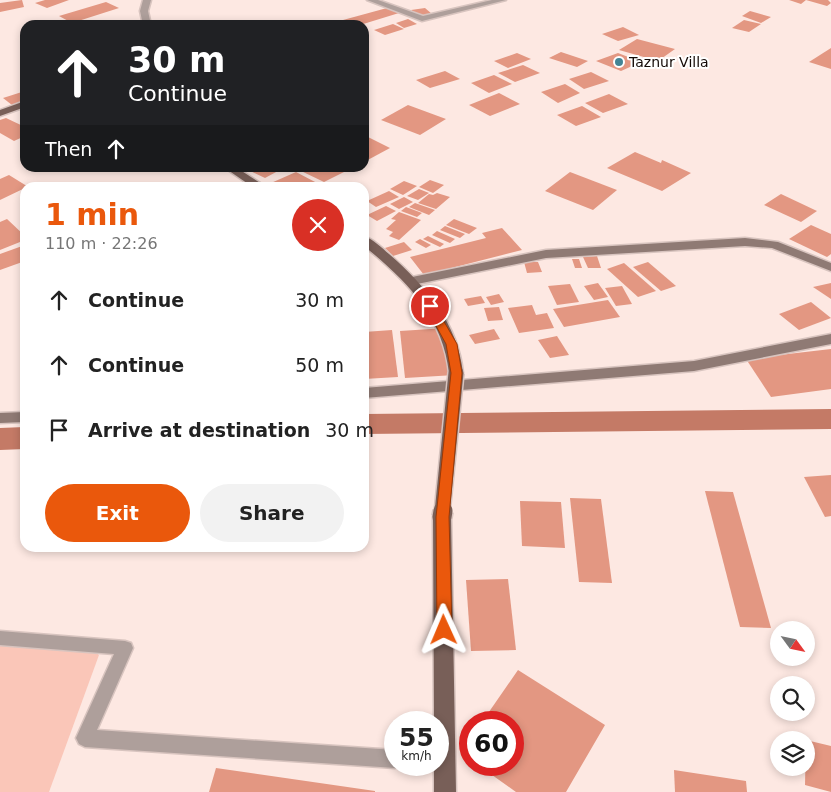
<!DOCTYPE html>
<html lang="en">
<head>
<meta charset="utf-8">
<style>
  body { margin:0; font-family:"DejaVu Sans",sans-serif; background:#f2f2f2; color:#222; height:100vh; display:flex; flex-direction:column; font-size:19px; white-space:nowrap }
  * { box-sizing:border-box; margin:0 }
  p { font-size:16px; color:#767676 }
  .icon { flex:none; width:28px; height:28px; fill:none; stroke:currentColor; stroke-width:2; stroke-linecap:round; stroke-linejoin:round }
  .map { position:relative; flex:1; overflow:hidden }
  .panel { position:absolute; left:20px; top:182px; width:349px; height:370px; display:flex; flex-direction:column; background:#fff; border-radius:15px; box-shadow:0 2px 8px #0003 }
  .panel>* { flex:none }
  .guide { position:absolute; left:20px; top:20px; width:349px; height:152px; border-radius:15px; box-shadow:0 2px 8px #0003; background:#202124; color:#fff; overflow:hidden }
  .needle { width:32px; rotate:123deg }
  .controls { position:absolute; left:770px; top:621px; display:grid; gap:10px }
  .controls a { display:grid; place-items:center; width:45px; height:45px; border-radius:50%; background:#fff; box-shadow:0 2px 8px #0003; font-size:25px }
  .speed { position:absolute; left:384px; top:711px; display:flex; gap:10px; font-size:25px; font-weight:700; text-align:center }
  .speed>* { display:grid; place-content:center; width:65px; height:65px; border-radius:50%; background:#fff; box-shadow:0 2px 8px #0003; line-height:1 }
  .speed small { font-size:12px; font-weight:400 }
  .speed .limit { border:8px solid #d22; background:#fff; color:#111 }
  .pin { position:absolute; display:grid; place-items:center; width:42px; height:42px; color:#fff; margin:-21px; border:2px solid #fff; border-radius:50%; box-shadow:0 1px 5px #0007 }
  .me { position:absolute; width:55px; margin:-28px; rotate:359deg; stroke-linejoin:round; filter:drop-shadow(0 0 4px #0008) }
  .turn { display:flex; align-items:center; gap:18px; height:105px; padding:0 25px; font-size:22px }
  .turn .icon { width:65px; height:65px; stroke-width:2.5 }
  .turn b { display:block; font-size:35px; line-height:42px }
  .then { display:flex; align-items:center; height:48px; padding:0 25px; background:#0003; gap:10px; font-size:19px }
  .round { display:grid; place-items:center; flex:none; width:52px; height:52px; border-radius:26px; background:#f2f2f2 }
  .summary { display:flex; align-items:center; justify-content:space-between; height:85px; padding:0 25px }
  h1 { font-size:30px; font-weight:800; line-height:38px; color:#ea580c }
  .button { display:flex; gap:10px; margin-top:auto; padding:10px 25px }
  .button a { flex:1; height:58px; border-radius:30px; background:#ea580c; color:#fff; font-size:20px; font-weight:800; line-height:58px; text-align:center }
  .button a+a { background:#f2f2f2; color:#222 }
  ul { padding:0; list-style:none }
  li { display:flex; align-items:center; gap:15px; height:65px; padding:0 25px }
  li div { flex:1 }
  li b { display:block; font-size:19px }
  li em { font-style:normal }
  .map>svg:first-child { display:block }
  .green { fill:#fac6b8 }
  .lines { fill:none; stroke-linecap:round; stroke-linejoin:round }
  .canal { fill:#c47a66; fill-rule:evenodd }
  .building { fill:#e39782 }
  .lane-casing { stroke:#d8c4bf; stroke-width:3 }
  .street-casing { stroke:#d8c4bf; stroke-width:3 }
  .secondary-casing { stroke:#d8c4bf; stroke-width:3 }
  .primary-casing { stroke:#d8c4bf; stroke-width:3 }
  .lane { fill:#ae9f9b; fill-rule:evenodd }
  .street { fill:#ae9f9b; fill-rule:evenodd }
  .secondary { fill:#8f7a74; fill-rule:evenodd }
  .primary { fill:#785f58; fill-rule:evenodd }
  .primary-bridge-far1-casing { stroke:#d8c4bf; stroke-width:18; stroke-linecap:butt }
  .primary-bridge-casing { stroke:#d8c4bf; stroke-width:22; stroke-linecap:butt }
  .primary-bridge-far1 { stroke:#785f58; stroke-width:15 }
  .primary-bridge { stroke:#785f58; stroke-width:19 }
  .route { fill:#ea580c; stroke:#983908 }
  .poi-dot { fill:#428495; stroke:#fff; stroke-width:2 }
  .labels { text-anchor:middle; stroke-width:4; stroke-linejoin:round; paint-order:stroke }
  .far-poi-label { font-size:14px; fill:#130906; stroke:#fff; text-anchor:start }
</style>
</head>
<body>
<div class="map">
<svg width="831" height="792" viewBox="0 0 831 792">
  <rect width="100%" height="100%" fill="#fde8e2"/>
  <path class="green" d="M0 643 95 652 99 655 49 792H0Z"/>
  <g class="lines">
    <g class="canal">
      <path d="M831 409V429L364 434V414Z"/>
      <path d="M25 427V449L0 450V428Z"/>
    </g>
  </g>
  <g class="building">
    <path d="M22 0 24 7 0 12V3Z"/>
    <path d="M45 0H69L47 8 35 3Z"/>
    <path d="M789 0H828L831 3 827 6 806 0 801 4Z"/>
    <path d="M106 2 119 8 72 23 59 16Z"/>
    <path d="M387 8 399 13 360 25H352L343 20Z"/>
    <path d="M425 8 432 14 418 16 411 10Z"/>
    <path d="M750 11 771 17 761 23 742 16Z"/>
    <path d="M408 19 417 24 404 28 396 23Z"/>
    <path d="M744 20 761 24 749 32 732 28Z"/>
    <path d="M393 24 404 29 385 35 374 30Z"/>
    <path d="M623 27 639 35 618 41 602 34Z"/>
    <path d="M637 39 675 49 658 61 619 50Z"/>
    <path d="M831 48V69L809 62Z"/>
    <path d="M561 52 588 61 577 67 549 58Z"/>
    <path d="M517 53 531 59 508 68 494 61Z"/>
    <path d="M618 53 641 62 621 71 596 61Z"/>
    <path d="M523 65 540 73 515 82 498 73Z"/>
    <path d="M445 71 460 79 430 88 416 80Z"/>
    <path d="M591 72 609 81 584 89 569 79Z"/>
    <path d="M494 75 512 84 489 93 471 83Z"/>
    <path d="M565 84 580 93 558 103 541 92Z"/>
    <path d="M25 91V101L12 105 3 98Z"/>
    <path d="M499 93 520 104 490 116 469 105Z"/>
    <path d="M609 94 628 104 603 113 585 103Z"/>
    <path d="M408 105 446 119 420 135 381 120Z"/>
    <path d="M582 106 601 117 576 126 557 115Z"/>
    <path d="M6 118 25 127V136L14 141 0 133V120Z"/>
    <path d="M368 137 390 148 364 162V139Z"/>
    <path d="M635 152 661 163 662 160 691 173 662 191 607 168Z"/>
    <path d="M244 168H271L278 171 265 178Z"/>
    <path d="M304 168H347L350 169 324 182 299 170Z"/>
    <path d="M296 172 317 183 309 188H279L271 183Z"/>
    <path d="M570 172 617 190 593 210 545 191Z"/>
    <path d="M9 175 30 188H25L0 200V179Z"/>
    <path d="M430 180 444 185 433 193 419 187Z"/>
    <path d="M404 181 417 186 403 195 390 189Z"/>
    <path d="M419 189 429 193 418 200 407 196Z"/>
    <path d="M389 191 399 197 376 207 367 201Z"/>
    <path d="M437 193 450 197 436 209 418 203 429 194 433 195Z"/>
    <path d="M781 194 817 211 801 222 764 205Z"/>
    <path d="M404 197 413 202 399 209 390 204Z"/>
    <path d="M415 203 435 210 429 215 409 207Z"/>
    <path d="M386 206 396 211 377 221 367 215Z"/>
    <path d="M406 207 422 213 417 217 401 211Z"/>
    <path d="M399 212 421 220 399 240 389 236 393 232 386 229 396 220 391 219Z"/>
    <path d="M7 219 25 236V240L0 250V222Z"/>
    <path d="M454 219 477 228 469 234 446 225Z"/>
    <path d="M811 225 831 234V254L827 257 789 239Z"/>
    <path d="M445 226 465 234 460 238 440 230Z"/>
    <path d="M502 228 522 250 424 275 410 257 486 238 482 233Z"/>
    <path d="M437 231 455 239 450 243 432 235Z"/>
    <path d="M428 236 444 244 440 247 423 239Z"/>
    <path d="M420 239 431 245 426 248 415 242Z"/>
    <path d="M404 242 412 250 393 256 385 248Z"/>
    <path d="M25 245V261L0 270V254Z"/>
    <path d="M597 256 601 268H588L583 257Z"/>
    <path d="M572 259H579L582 268H575Z"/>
    <path d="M524 262H538L542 272 527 273Z"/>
    <path d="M648 262 676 286 661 291 633 267Z"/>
    <path d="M624 263 656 291 638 297 607 269Z"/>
    <path d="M598 283 608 297 594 300 584 286Z"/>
    <path d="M831 283V299L813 287Z"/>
    <path d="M570 284 579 302 557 305 548 286Z"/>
    <path d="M622 286 632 304 616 306 605 288Z"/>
    <path d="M499 294 504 302 491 305 486 297Z"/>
    <path d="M481 296 485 303 468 306 464 299Z"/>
    <path d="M608 300 620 317 564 327 553 309Z"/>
    <path d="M811 302 831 318 799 330 779 314Z"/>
    <path d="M532 305 536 315 547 313 554 328 519 333 508 308Z"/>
    <path d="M499 307 503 320 488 321 484 308Z"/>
    <path d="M446 328 455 375 405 378 400 331Z"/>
    <path d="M494 329 500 339 475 344 469 335Z"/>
    <path d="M392 330 398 377 364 379V332Z"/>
    <path d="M557 336 569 355 550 358 538 340Z"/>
    <path d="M831 349V389L771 397 746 359Z"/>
    <path d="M831 475V516L825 517 804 477Z"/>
    <path d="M705 491 733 492 771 628 740 627Z"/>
    <path d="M570 498 601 499 612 583 579 582Z"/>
    <path d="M520 501 561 502 565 548 522 546Z"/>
    <path d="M508 579 516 650 471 651 466 580Z"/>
    <path d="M518 670 605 725 566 792H516L478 765H512V722H482Z"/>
    <path d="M470 740V760L461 753Z"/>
    <path d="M806 740 831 746V792L805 785Z"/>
    <path d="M216 768 375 791V792H209Z"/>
    <path d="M674 770 746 781 747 792H675Z"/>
  </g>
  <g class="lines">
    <g class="lane-casing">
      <path id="lane" d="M0 631 125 641 131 643 133 648 97 730 395 750V765H401L395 768 85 747 79 744 76 738 114 654 0 645Z"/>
    </g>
    <g class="street-casing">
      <g id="street">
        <path d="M143 0H151L148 11 151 25H143L140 11Z"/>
        <path d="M367 0H378L423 16 492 0H506L422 21Z"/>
      </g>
    </g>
    <g class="secondary-casing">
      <g id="secondary">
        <path d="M745 238 778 242 831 263V271L772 248 745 246 546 258 412 285 406 281 412 277 546 250Z"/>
        <path d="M831 334V344L694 371 364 398V388L694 361Z"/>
        <path d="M25 412V422L0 423V413Z"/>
      </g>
    </g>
    <g class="primary-casing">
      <g id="primary">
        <path d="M25 101V107L0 116V110Z"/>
        <path d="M225 168H237L268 188H254Z"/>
        <path d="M364 236C373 239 382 248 389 254 426 286 458 324 463 373L461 376H451L449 373C443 317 406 280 364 246Z"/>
        <path d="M442 510 448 512 451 517 456 792H434V765H438V722H434L433 517 436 512Z"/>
      </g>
    </g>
    <use href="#lane" class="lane"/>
    <use href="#street" class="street"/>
    <use href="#secondary" class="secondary"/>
    <use href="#primary" class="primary"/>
    <g class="primary-bridge-far1-casing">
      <path id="primary-bridge-far1" d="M442 513 456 373"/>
    </g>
    <g class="primary-bridge-casing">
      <path id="primary-bridge" d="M442 517 443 511"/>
    </g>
    <use href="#primary-bridge-far1" class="primary-bridge-far1"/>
    <use href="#primary-bridge" class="primary-bridge"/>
  </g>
  <path class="route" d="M430 303 435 306 457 344 462 373 449 517 452 630 449 635 444 636 439 635 437 630 436 517 451 373 446 344 425 306Z"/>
  <circle class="poi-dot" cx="619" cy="62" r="5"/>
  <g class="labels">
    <g class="far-poi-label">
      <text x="629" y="67">Taznur Villa</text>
    </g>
  </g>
</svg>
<div class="controls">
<a><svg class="needle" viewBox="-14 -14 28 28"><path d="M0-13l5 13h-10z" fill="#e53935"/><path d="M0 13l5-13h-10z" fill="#767676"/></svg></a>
<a><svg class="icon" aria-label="search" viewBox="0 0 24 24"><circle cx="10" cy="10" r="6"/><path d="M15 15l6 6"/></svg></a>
<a><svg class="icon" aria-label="layers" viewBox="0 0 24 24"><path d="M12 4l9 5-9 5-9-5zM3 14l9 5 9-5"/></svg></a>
</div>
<div class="speed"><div>55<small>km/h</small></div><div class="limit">60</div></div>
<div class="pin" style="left:430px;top:306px;background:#d93025"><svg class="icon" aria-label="arrive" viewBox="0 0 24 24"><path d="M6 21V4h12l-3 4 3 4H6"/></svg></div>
<svg class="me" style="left:444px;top:630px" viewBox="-20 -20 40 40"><path d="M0-17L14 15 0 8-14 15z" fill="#ea580c" stroke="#fff" stroke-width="4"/></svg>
<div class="guide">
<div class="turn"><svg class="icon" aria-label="ahead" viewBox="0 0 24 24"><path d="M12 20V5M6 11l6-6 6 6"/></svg><div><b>30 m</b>Continue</div></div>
<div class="then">Then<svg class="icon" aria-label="ahead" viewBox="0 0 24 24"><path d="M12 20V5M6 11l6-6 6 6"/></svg></div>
</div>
<section class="panel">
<div class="summary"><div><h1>1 min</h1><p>110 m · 22:26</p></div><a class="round" style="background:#d93025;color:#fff"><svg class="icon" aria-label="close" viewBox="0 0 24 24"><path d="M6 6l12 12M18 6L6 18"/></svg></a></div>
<ul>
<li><svg class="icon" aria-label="ahead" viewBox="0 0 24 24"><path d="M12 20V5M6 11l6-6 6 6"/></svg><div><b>Continue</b></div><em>30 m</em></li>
<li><svg class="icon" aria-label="ahead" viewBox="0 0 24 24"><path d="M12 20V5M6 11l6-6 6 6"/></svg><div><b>Continue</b></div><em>50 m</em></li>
<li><svg class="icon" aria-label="arrive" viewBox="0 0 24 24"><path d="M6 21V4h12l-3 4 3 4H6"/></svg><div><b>Arrive at destination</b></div><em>30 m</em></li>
</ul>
<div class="button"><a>Exit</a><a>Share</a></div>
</section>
</div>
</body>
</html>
